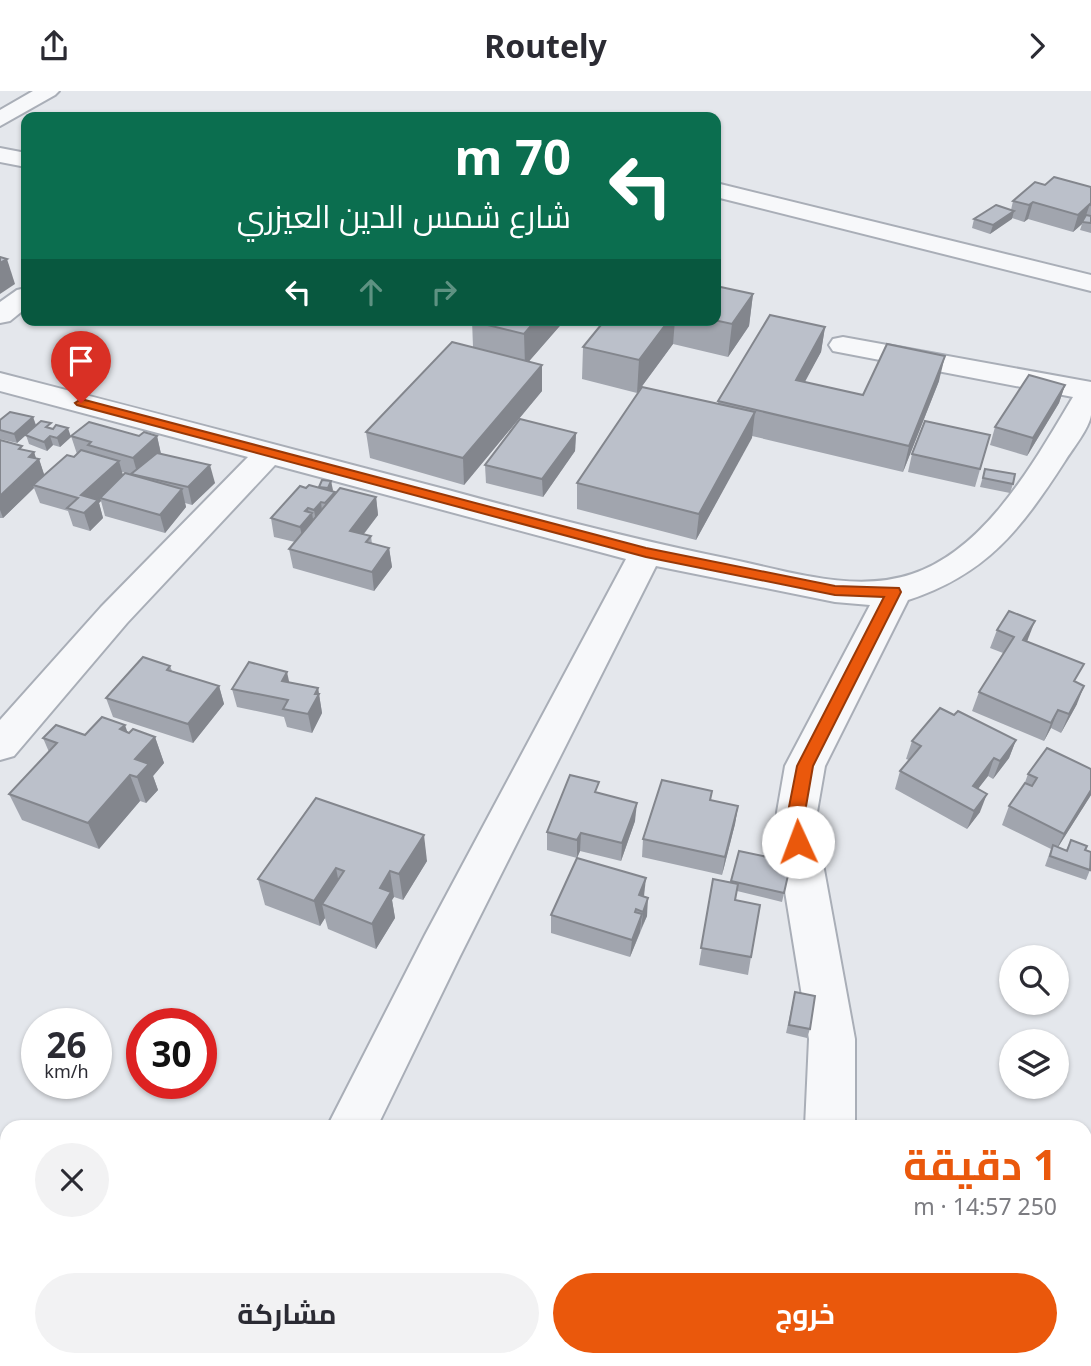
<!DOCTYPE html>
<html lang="ar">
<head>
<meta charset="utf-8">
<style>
  body { margin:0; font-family:"Noto Sans",Cairo,sans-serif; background:#f2f2f3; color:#2b2b33; direction:rtl; height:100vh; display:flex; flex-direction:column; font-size:26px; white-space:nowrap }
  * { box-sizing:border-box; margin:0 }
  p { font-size:23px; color:#7c7c81 }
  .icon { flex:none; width:38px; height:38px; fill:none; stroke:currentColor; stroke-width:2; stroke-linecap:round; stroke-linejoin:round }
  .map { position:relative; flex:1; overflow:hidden; direction:ltr }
  .side { position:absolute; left:0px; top:1029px; width:1092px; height:247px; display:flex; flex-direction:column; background:#fff; border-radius:21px 21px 0 0; box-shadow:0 2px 5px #0004; direction:rtl }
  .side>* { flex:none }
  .hud { position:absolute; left:21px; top:21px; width:700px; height:214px; border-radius:14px; box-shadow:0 2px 5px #0004; direction:rtl; background:#0b6e4f; color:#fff; overflow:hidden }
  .fabs { position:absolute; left:999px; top:854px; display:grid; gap:14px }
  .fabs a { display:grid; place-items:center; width:70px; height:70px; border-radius:50%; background:#fff; box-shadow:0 2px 5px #0004; font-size:35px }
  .speed { position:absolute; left:21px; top:917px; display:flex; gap:14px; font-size:35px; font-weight:700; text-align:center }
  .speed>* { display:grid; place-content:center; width:91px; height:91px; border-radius:50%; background:#fff; box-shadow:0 2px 5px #0004; line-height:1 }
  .speed small { font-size:18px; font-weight:400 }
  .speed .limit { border:10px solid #d22; background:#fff; color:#111 }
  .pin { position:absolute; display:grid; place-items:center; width:60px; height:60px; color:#fff; margin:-72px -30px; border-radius:50% 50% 50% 0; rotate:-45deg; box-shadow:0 0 7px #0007 }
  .pin .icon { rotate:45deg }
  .me { position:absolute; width:77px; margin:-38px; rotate:358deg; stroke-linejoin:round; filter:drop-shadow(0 0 5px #0008) }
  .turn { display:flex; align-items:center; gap:24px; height:147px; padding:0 35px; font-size:32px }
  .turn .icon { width:91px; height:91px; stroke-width:2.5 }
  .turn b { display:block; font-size:49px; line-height:60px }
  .lanes { display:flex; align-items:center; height:66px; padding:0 35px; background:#0003; justify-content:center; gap:35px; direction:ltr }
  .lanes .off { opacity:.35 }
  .round { display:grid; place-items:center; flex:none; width:74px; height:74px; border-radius:37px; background:#f2f2f3 }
  .overview { display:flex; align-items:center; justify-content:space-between; height:119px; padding:0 35px }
  h1 { font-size:42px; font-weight:700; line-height:52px; color:#ea580c }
  .cta { display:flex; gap:14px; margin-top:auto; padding:14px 35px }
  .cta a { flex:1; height:80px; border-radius:42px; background:#ea580c; color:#fff; font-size:28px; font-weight:700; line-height:80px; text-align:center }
  .cta a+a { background:#f2f2f3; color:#2b2b33 }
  header { display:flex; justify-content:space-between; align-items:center; height:91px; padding:0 35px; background:#fff; font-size:32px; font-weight:700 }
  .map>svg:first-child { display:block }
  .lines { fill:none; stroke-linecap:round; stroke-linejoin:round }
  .minor-casing { stroke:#a9aeb7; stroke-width:4 }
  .minor { fill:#f7f8fa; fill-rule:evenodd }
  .wall { fill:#a1a5ae; fill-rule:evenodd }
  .shaded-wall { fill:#83868d }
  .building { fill:#bbc0ca; stroke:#83868d; stroke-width:2 }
  .route { fill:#ea580c; stroke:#983908; stroke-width:2 }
</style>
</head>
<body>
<header><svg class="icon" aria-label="forward" viewBox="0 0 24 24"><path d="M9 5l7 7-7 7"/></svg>Routely<svg class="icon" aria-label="share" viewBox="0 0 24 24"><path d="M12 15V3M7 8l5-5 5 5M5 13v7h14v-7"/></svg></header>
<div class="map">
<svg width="1091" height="1275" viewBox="0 0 1091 1275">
  <rect width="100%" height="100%" fill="#e4e7ec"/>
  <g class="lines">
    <g class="minor-casing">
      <g id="minor">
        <path d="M33 0H59L55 4 0 35V19Z"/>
        <path d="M0 57 26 62V76L0 71Z"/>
        <path d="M716 92 1091 184V200L716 106Z"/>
        <path d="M26 197V217L10 230 0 232V211L17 199Z"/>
        <path d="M843 246 1091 291C1091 302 1091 313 1091 324 1089 338 1073 357 1065 370 1021 438 987 483 908 509L825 675 817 721 819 751 855 948V1036H805L809 948 777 751V721L785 675 870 514 835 511 656 475 460 865 377 1036H327L425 844 626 468 275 374 127 532 14 665 0 669V629L101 516 248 366 0 300V282C151 320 298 360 448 399 540 424 632 448 725 467 785 479 853 503 912 483 987 458 1035 369 1073 306L833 260 829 254 833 248Z"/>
        <path d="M235 1269H291L288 1275H232Z"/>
        <rect x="767" y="1269" width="56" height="6"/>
      </g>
    </g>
    <use href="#minor" class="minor"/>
  </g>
  <g class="wall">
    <path d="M1045 94 1091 96V142L1080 139 1082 133 1073 141 1028 128 1024 131 1012 127 990 143 972 137 974 128 1011 119 1013 110Z"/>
    <path d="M753 203 749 235 728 266 673 253 637 302 582 288 583 256 601 234 579 229H716Z"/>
    <path d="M472 229H565L528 271 542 274V300L464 394 370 367 366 341 473 256Z"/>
    <path d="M825 236 821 261 804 291 863 304 939 290 903 381 752 345 696 449 577 418V392L718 313V310Z"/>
    <path d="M1065 294 1059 312 1027 365 990 354 995 336Z"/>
    <path d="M33 326 36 334 53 338 71 346 60 356 53 354 47 360 29 353 26 344 17 352 0 348V329Z"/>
    <path d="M576 342 575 360 543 406 486 392 485 374Z"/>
    <path d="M990 344 975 396 908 381 912 363Z"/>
    <path d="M71 345H157L161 363 215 392 192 414 185 412 186 416 165 442 105 425 101 410 99 412 103 427 90 440 73 435 68 420 40 412 34 397 3 427H0V349L24 359 34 361 36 368H39L44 384 77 363ZM122 381 131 383 132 384H123Z"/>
    <path d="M985 378 1013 393 1010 402 980 396Z"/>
    <path d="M331 390 332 400 335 401V402L376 406 378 424 364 443 371 445 372 453 389 457 392 476 374 500 293 477 289 458 295 451 274 446 271 427Z"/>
    <path d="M997 539 1028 548 1027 551 1076 591 1077 613 1061 642 1051 637 1044 650 972 620 979 601 1003 562 990 557Z"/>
    <path d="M170 575 172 580 219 595 224 613 193 652 113 626 106 607Z"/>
    <path d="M289 591 318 597 322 622 312 642 287 636 284 626 237 616 232 598Z"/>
    <path d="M954 624 1016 649 1009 667 993 688 988 685 978 698 980 721 967 738 895 698 900 680 909 669 906 668 912 650Z"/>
    <path d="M128 641 155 646 164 672 153 685 158 699 146 712 140 710 99 758 22 729 9 703 49 661 43 647Z"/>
    <path d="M1091 678V704L1058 756 1066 759 1071 749 1085 759 1090 779 1086 789 1045 775 1051 758 1002 734 1009 715 1024 694 1028 683Z"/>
    <path d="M599 702 635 730 621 770 580 760 577 767 547 759V741Z"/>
    <path d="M316 707 427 770 403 809 394 806 392 809 395 827 376 858 328 838 325 827 320 835 265 814 258 788Z"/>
    <path d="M711 709 738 715 735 733 722 784 642 766 643 748Z"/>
    <path d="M739 760 791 771 782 811 737 800 735 809 751 866 748 884 699 874 713 788 731 791Z"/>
    <path d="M644 806 647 825 630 866 551 842V824Z"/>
    <path d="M793 910 810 938 807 947 786 942Z"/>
  </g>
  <g class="shaded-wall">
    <path d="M1033 111 1028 128 1024 131 1029 114Z"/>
    <path d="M1090 113 1084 130 1082 131V133L1073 141 1078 124Z"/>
    <path d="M1014 120 1012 128 990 143 993 134Z"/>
    <path d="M7 168 15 193 0 203V172Z"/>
    <path d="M753 203 749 235 728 266 732 233Z"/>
    <path d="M536 229H565L525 275 524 243Z"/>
    <path d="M669 229H675L673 253 637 302 639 269Z"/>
    <path d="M825 236 821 261 792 315 796 289Z"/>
    <path d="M945 265 939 290 903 381 909 355Z"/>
    <path d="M542 274V300L464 394 463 367Z"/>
    <path d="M1065 294 1059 312 1027 365 1033 347Z"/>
    <path d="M755 321 752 347 696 449 699 423Z"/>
    <path d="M33 326 36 335 17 352 14 343Z"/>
    <path d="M68 337 71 346 60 356 57 347Z"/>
    <path d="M576 342 575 360 543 406 542 388Z"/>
    <path d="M50 345 53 354 47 360 44 351Z"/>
    <path d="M157 345 161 363 138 385 133 367Z"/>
    <path d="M34 361 37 370 39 368 45 386 33 394 34 397 3 427 0 419V405L29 366Z"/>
    <path d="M119 370 124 388 100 407 101 410 99 412 103 427 90 440 84 422 81 404Z"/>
    <path d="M210 374 215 392 192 414 188 396Z"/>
    <path d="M331 390 333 399 329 406 328 397Z"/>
    <path d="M182 398 186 416 165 442 160 424Z"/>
    <path d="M376 406 378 424 352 458 350 440Z"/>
    <path d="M321 411 323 429 317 437 314 419Z"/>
    <path d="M308 417 309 426 312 422 315 440 304 454 300 436 305 420Z"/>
    <path d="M389 457 392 476 374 500 372 481Z"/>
    <path d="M1035 530 1028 548 1016 567 1023 549Z"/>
    <path d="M287 581 291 599 282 590Z"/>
    <path d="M219 595 224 613 193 652 188 633Z"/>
    <path d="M1084 595 1077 613 1061 642 1069 623Z"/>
    <path d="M318 597 322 622 312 642 308 623 315 603Z"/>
    <path d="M1058 619 1051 637 1044 650 1051 632Z"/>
    <path d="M125 634 134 660 120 638Z"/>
    <path d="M155 646 164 672 153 685 158 699 146 712 137 686 135 668Z"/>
    <path d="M1016 649 1009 667 993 688 1000 670Z"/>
    <path d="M994 667 988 685 966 713 973 695Z"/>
    <path d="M130 684 140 710 99 758 88 732Z"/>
    <path d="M1091 699V704L1055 761 1064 743Z"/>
    <path d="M987 703 980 721 967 738 974 720Z"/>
    <path d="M637 712 635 730 621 770 622 752Z"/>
    <path d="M738 715 735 733 722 784 725 766Z"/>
    <path d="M581 742 580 760 577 767V749Z"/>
    <path d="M424 744 427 770 403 809 399 783Z"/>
    <path d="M336 777 341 803 322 813 325 827 320 835 314 810Z"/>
    <path d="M390 780 394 806 392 809 395 827 376 858 372 833 380 797Z"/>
    <path d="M646 787 644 805 639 804Z"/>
    <path d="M648 807 647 825 641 838 643 821Z"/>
    <path d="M642 823 640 841 630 866 632 849Z"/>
  </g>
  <g class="building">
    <path d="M1054 86 1091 96V114L1090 113 1078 124 1033 111 1029 114 1013 110 1035 91 1045 94Z"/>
    <path d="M996 114 1014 120 993 134 974 128Z"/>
    <path d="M1086 124 1091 125V132L1082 131Z"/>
    <path d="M0 166 7 168 0 172Z"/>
    <path d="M716 195 753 203 732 233 714 229H716Z"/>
    <path d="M770 224 825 236 796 289 863 304 887 253 945 265 909 355 718 310Z"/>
    <path d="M472 229H536L524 243 471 230Z"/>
    <path d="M605 229H669L639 269 583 256Z"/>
    <path d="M452 251 542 274 463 367 366 341Z"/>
    <path d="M1029 284 1065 294 1033 347 995 336Z"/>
    <path d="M642 296 755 321 699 423 577 392Z"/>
    <path d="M10 321 33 326 14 343 0 339V329Z"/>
    <path d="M520 328 576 342 542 388 485 374Z"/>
    <path d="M41 330 51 332 46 336 53 338 56 334 68 337 57 347 50 345 44 351 25 344Z"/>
    <path d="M925 330 990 344 980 378 912 363Z"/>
    <path d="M89 331 139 345 144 341 157 345 133 367 88 354 91 351 71 345Z"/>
    <path d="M0 349 22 355 19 358 34 361 29 366 39 368 0 405Z"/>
    <path d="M81 359 119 370 81 404 98 409 84 422 67 417 78 407 33 394 67 364 74 366Z"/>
    <path d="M157 362 210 374 188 396 131 383Z"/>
    <path d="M985 378 1015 383 1013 393 983 387Z"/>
    <path d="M125 382 182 398 160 424 100 407Z"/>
    <path d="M322 389 331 390 328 397 319 396Z"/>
    <path d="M309 394 335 401 325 412 321 411 314 419 308 417 305 420 312 422 300 436 271 427 300 395 306 397Z"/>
    <path d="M340 397 376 406 350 440 371 445 366 451 389 457 372 481 289 458Z"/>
    <path d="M1009 520 1035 530 1023 549 1084 573 1074 590 1084 595 1069 623 1058 619 1051 632 979 601 1014 546 997 539Z"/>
    <path d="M143 566 170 575 167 579 219 595 188 633 106 607Z"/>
    <path d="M249 571 287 581 282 590 318 597 315 603H319L308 623 283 618 288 609 232 598Z"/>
    <path d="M940 617 954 624 958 620 1016 649 1000 670 994 667 973 695 987 703 974 720 900 680 921 655 912 650Z"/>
    <path d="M102 626 125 634 120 638 129 642 133 638 155 646 135 668 149 673 137 686 130 684 88 732 9 703 57 652 43 647 56 634 85 644Z"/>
    <path d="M1047 657 1091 678V699L1064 743 1009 715 1025 692 1032 695 1037 687 1028 683Z"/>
    <path d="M570 684 599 691 595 701 637 712 622 752 581 742 577 749 547 741Z"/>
    <path d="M662 689 712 700 710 709 738 715 725 766 643 748Z"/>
    <path d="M316 707 424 744 399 783 390 780 380 797 391 801 372 833 322 813 344 780 336 777 314 810 258 788Z"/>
    <path d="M1071 749 1087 755 1085 759 1091 761 1090 779 1050 765 1053 754 1067 760Z"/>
    <path d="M739 760 791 771 784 802 731 790Z"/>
    <path d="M577 767 646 787 639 804 648 807 643 821 636 818 635 821 642 823 632 849 551 824Z"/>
    <path d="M713 788 738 793 735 809 760 814 751 866 701 857Z"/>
    <path d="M795 901 815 905 810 938 789 934Z"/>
  </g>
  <path class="route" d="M81 308 646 457 835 495 899 497 901 501 813 675 805 721 807 751 804 756H792L788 721 797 675 884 506 835 504 646 466 77 314 75 312Z"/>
</svg>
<div class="fabs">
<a><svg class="icon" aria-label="search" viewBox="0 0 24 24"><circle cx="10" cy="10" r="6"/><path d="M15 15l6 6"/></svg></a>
<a><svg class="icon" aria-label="layers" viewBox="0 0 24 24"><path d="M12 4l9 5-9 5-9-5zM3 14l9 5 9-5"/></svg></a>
</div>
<div class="speed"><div>26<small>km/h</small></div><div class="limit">30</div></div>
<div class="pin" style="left:81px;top:312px;background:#d93025"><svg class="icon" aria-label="arrive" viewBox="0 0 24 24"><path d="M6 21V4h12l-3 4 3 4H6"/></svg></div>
<svg class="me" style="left:798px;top:751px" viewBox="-20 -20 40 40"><circle r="19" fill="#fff"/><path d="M0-13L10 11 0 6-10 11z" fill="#ea580c"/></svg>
<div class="hud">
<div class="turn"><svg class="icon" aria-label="left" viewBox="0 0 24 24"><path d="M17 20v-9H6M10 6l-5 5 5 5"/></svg><div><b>70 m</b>شارع شمس الدين العيزري</div></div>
<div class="lanes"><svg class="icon" aria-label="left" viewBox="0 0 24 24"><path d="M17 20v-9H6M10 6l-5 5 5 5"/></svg><svg class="icon off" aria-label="ahead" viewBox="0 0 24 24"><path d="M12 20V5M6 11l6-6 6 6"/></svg><svg class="icon off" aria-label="right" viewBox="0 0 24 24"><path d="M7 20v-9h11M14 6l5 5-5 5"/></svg></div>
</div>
<section class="side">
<div class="overview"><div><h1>1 دقيقة</h1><p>250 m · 14:57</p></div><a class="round"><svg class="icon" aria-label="close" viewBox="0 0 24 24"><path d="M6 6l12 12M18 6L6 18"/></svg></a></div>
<div class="cta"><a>خروج</a><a>مشاركة</a></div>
</section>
</div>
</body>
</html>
